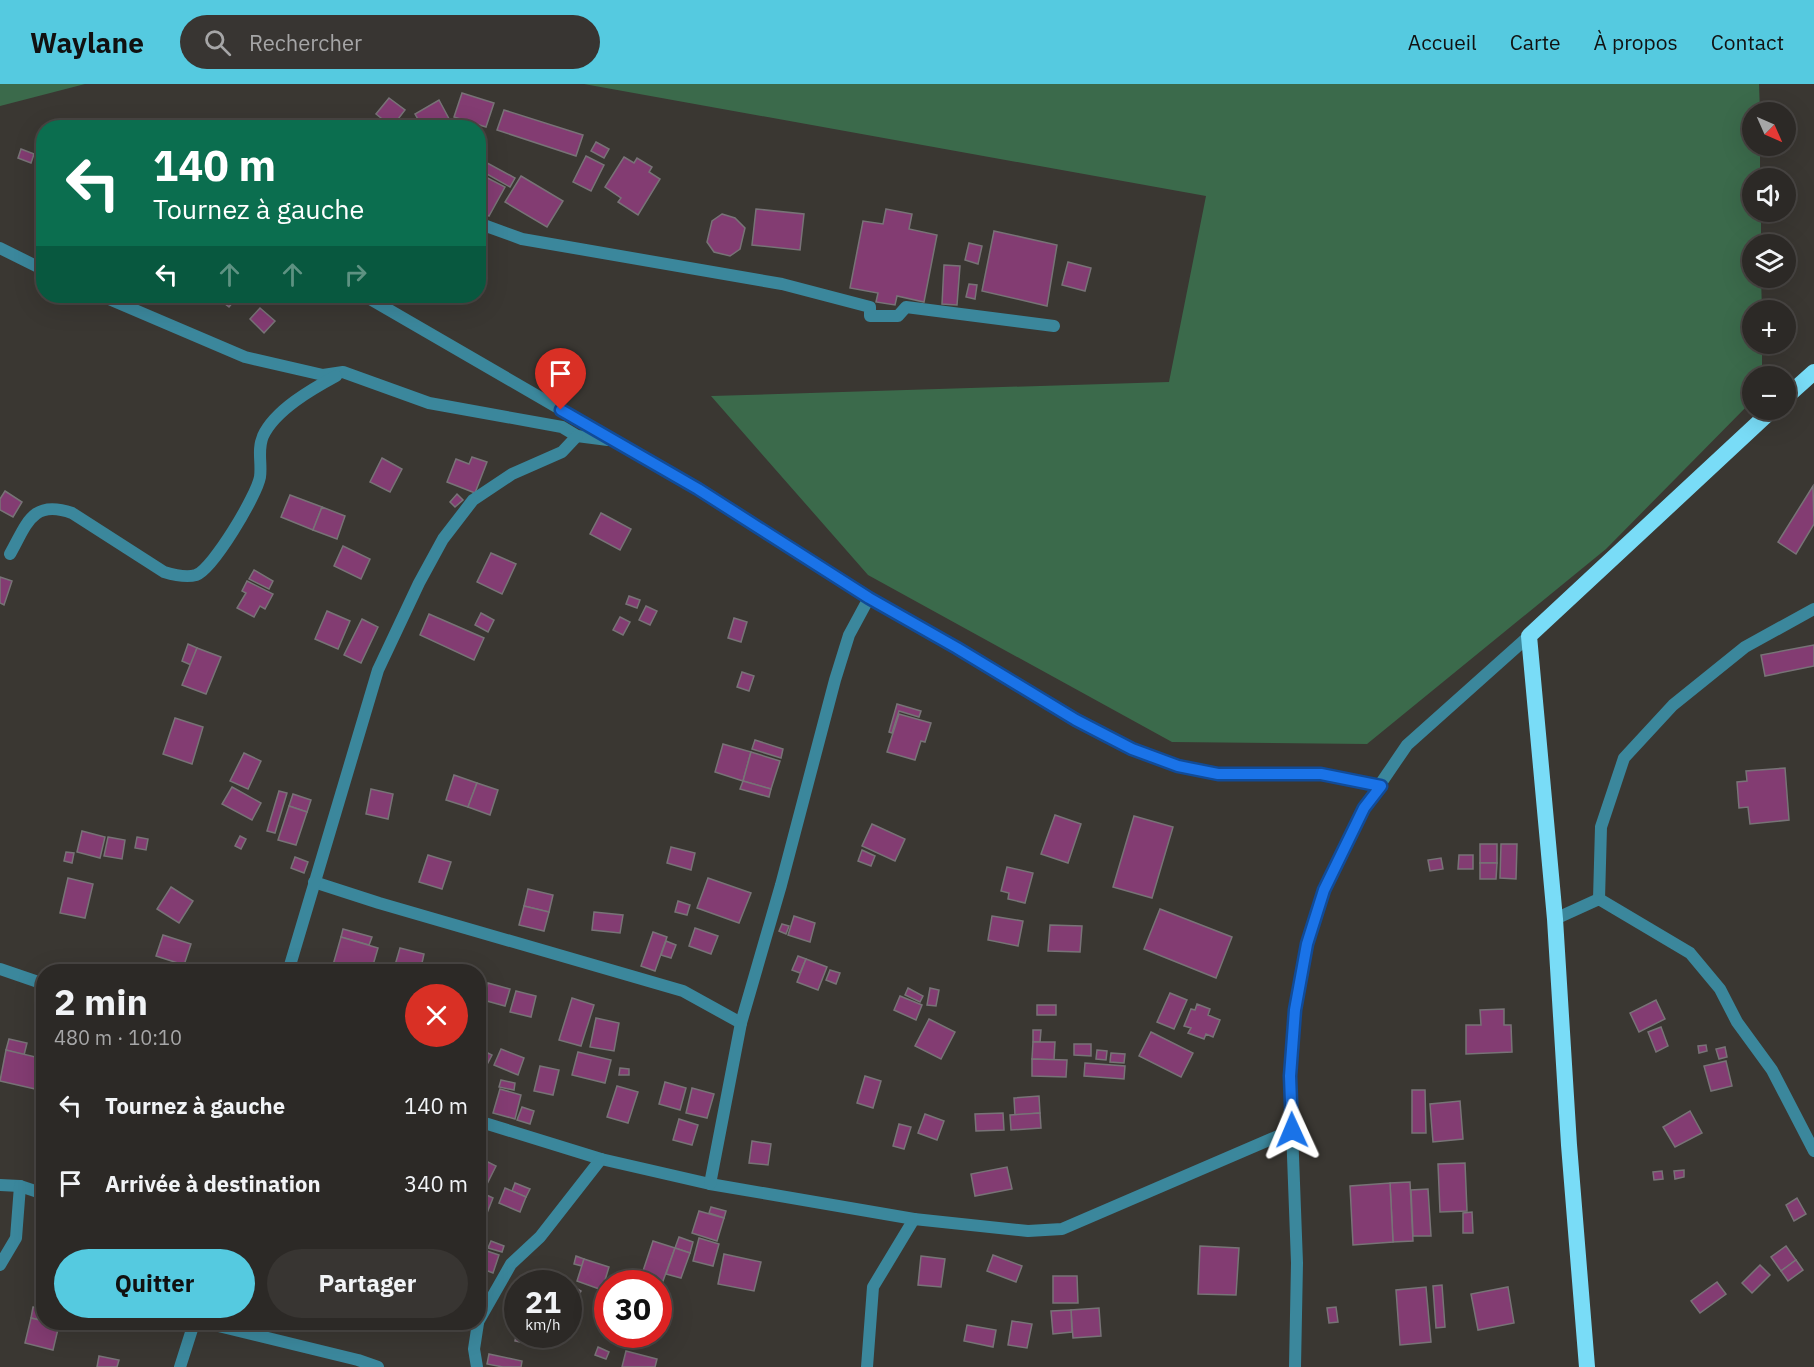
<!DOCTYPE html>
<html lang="fr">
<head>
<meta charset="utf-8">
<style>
  body { margin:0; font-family:"IBM Plex Sans",sans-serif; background:#383532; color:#f1f3f6; height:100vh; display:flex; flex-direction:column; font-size:22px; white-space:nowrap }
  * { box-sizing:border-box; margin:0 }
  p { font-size:20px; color:#a6a6a7 }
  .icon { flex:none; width:33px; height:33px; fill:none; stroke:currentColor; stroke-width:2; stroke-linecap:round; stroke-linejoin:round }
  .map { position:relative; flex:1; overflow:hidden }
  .drawer { position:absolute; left:36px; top:880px; width:450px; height:366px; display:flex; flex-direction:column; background:#2c2926; border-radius:24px; box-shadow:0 6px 24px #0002,0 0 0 2px #484543 }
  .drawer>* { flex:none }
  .banner { position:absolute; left:36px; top:36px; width:450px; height:183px; border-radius:24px; box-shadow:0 6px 24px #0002,0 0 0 2px #484543; background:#0b6e4f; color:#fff; overflow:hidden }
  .needle { width:39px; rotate:135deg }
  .buttons { position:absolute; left:1742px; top:18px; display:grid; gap:12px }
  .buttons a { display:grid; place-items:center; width:54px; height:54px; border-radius:50%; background:#2c2926; box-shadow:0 6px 24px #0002,0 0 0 2px #484543; font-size:30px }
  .speed { position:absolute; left:504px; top:1186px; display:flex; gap:12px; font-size:30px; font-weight:700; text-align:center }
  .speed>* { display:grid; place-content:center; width:78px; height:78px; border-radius:50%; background:#2c2926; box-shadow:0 6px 24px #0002,0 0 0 2px #484543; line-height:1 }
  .speed small { font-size:15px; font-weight:400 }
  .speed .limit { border:9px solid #d22; background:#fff; color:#111 }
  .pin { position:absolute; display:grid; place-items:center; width:51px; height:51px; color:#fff; margin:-62px -26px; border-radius:50% 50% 50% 0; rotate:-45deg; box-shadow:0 0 6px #0007 }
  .pin .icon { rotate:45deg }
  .me { position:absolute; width:66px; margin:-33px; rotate:359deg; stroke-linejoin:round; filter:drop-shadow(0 0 4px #0008) }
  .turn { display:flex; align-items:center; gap:21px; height:126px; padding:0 18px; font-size:27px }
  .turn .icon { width:78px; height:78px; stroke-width:2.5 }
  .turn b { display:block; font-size:42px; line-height:51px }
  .lanes { display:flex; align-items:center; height:57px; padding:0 18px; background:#0003; justify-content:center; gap:30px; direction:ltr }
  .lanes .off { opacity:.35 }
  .round { display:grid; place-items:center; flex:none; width:63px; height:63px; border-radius:32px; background:#383532 }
  .overview { display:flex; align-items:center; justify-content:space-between; height:102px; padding:0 18px }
  h1 { font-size:36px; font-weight:700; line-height:45px }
  .action { display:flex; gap:12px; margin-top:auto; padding:12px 18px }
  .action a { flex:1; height:69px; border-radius:36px; background:#55cae0; color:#111; font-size:24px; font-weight:700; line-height:69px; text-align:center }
  .action a+a { background:#383532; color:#f1f3f6 }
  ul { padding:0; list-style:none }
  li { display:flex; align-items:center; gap:18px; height:78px; padding:0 18px }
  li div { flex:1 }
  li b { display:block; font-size:22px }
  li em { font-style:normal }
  header { display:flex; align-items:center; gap:36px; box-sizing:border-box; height:84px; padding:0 30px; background:#55cae0; color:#111 }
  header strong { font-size:28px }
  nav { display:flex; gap:33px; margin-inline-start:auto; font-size:21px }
  .search { width:420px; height:54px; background:#383532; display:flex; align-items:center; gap:15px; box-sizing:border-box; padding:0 21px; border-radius:33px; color:#a6a6a7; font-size:22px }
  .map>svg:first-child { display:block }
  .green { fill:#3b6a4b }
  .building { fill:#833c72; stroke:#787377; stroke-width:1.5 }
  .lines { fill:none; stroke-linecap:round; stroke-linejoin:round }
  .minor { stroke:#3b879c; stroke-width:12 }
  .trunk { stroke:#79dcf7; stroke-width:16 }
  .route-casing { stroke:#114b97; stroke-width:15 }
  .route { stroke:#1a73e8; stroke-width:10 }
</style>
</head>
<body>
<header>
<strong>Waylane</strong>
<div class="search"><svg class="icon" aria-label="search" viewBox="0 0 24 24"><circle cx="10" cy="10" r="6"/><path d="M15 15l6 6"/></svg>Rechercher</div>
<nav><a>Accueil</a><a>Carte</a><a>À propos</a><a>Contact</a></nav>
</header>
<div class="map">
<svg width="1814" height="1283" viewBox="0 0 1814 1283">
  <rect width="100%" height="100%" fill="#3a3732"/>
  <g class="green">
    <path d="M0 0H85L0 22Z"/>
    <path d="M584 0H1759L1760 28H1752V62H1760V94H1752V128H1761V160H1752V194H1761L1762 226H1752V260H1762V292H1752V317L1606 465 1367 660 1172 658 868 491 711 312 1169 298 1206 112Z"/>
  </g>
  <g class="building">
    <path d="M462 9 494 19 486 43 454 33Z"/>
    <path d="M389 14 405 26 392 43 376 30Z"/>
    <path d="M439 16 454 44H423L415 30Z"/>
    <path d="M504 26 583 51 576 72 497 46Z"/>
    <path d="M596 58 609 65 604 74 591 67Z"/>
    <path d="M21 65 34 70 31 79 18 74Z"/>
    <path d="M586 72 604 81 591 107 573 98Z"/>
    <path d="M624 73 634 79 637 74 652 83 649 88 660 95 638 131 618 118 621 114 605 103Z"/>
    <path d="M478 74 515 94 510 103 478 85Z"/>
    <path d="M478 89 505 103 489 132 478 127Z"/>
    <path d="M521 92 563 117 547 143 505 118Z"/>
    <path d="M756 125 804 130 800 166 752 161Z"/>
    <path d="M886 125 912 130 909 145 937 151 924 218 897 212 895 221 876 218 878 209 850 204 863 137 883 140Z"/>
    <path d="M722 130 735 134 745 144 740 165 730 172 714 168 707 158 712 137Z"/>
    <path d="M994 147 1057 161 1047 222 982 207Z"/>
    <path d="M969 159 982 162 978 180 965 176Z"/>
    <path d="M1068 178 1091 184 1085 207 1062 201Z"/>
    <path d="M944 181 960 182 957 221 942 220Z"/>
    <path d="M969 200 977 201 975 215 966 213Z"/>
    <path d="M215 212H238L229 223Z"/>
    <path d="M260 224 275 237 264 249 250 235Z"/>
    <path d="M472 373 487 378 475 409 447 398 456 375 469 380Z"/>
    <path d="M382 374 402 385 390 408 370 398Z"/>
    <path d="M1813 402 1814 440 1796 470 1778 458Z"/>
    <path d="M5 407 22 418 13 433 0 426V415Z"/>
    <path d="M457 410 463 416 455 423 450 418Z"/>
    <path d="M290 411 322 423 313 446 281 433Z"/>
    <path d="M322 423 345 432 337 455 313 446Z"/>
    <path d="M601 429 631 445 620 466 590 450Z"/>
    <path d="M343 462 370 475 361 495 334 482Z"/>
    <path d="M491 469 516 480 502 510 477 498Z"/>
    <path d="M254 486 273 497 269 505 249 495Z"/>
    <path d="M0 493 12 497 4 521 0 519Z"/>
    <path d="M247 497 273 510 265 525 260 522 254 533 237 524 246 509 242 507Z"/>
    <path d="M629 512 640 516 637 524 626 520Z"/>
    <path d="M646 522 657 527 650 541 639 536Z"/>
    <path d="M327 527 350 537 338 565 315 555Z"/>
    <path d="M481 529 494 536 488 548 475 541Z"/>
    <path d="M429 530 484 554 474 576 420 551Z"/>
    <path d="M620 533 630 538 623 551 613 546Z"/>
    <path d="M734 534 747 538 741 558 728 554Z"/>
    <path d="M362 535 378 543 361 579 344 571Z"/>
    <path d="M188 560 197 564 191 581 182 577Z"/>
    <path d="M1814 561V582L1765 592 1761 571Z"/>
    <path d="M197 564 221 573 206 610 182 601Z"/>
    <path d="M742 588 754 592 749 607 737 603Z"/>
    <path d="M897 620 921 627 919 633 899 627 892 649 889 648Z"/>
    <path d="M899 630 931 639 925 658 921 657 915 676 887 668Z"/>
    <path d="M175 634 203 643 192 680 163 670Z"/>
    <path d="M755 656 783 665 781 674 752 665Z"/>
    <path d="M723 660 751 668 743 697 715 688Z"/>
    <path d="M751 668 780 677 771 705 743 697Z"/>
    <path d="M244 669 261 677 248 705 230 697Z"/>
    <path d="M1785 684 1789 736 1750 740 1748 723 1739 724 1737 698 1747 697 1746 687Z"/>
    <path d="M454 691 477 699 468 723 446 716Z"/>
    <path d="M743 697 771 705 769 713 740 705Z"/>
    <path d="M477 699 498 706 490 731 468 723Z"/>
    <path d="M232 703 261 719 252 736 222 720Z"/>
    <path d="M371 705 393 710 388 735 366 730Z"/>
    <path d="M279 707 287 709 275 749 267 747Z"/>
    <path d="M293 710 311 716 307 728 289 722Z"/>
    <path d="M289 722 307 728 296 761 278 756Z"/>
    <path d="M1055 731 1081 740 1068 779 1041 770Z"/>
    <path d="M1134 732 1173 743 1152 814 1113 803Z"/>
    <path d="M872 740 905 755 895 777 862 762Z"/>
    <path d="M82 747 105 753 100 774 77 768Z"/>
    <path d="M240 752 246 755 241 765 235 762Z"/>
    <path d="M108 753 125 756 122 775 104 772Z"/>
    <path d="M137 753 148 755 146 766 135 764Z"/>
    <rect x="1480" y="760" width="17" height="19"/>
    <path d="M1501 760H1517L1516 795 1500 794Z"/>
    <path d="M671 763 695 769 691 786 667 779Z"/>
    <path d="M862 766 875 772 871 782 858 777Z"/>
    <path d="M66 768 74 769 72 779 64 777Z"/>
    <path d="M428 771 451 778 442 805 419 798Z"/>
    <path d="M1459 771H1473V785H1458Z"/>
    <path d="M295 773 308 778 304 789 291 784Z"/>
    <path d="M1441 774 1443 785 1430 787 1428 776Z"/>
    <path d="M1480 779H1497L1496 795H1480Z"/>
    <path d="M1007 783 1033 789 1025 819 1008 815 1009 809 1001 807Z"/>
    <path d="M68 794 93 800 85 834 60 829Z"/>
    <path d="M708 794 751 809 739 839 697 824Z"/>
    <path d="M171 803 193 817 179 839 157 825Z"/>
    <path d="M528 805 553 811 549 828 524 822Z"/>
    <path d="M678 817 690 821 687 831 675 828Z"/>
    <path d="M524 822 549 828 544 847 519 841Z"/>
    <path d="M1160 825 1232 853 1216 894 1144 865Z"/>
    <path d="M594 828 623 831 620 849 592 846Z"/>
    <path d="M794 832 815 839 810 858 788 851Z"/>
    <path d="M992 832 1023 837 1018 862 988 856Z"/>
    <path d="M782 840 789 842 786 850 779 847Z"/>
    <path d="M1050 841 1082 842 1080 868 1048 867Z"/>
    <path d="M695 844 718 852 711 870 689 862Z"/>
    <path d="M343 845 372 853 369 861 341 853Z"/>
    <path d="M653 848 667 853 655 887 641 882Z"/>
    <path d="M163 851 191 860 184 881 156 872Z"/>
    <path d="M341 853 378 864 371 888H356L333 881Z"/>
    <path d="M666 857 676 861 671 874 661 871Z"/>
    <path d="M400 864 424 870 420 888H393Z"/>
    <path d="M798 872 806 875 800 889 792 886Z"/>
    <path d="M806 875 827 883 818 906 797 898Z"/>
    <path d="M830 886 840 889 836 900 826 896Z"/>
    <path d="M488 899 510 905 505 922 483 916Z"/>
    <path d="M908 904 923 912 920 918 905 911Z"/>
    <path d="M930 904 939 906 936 922 927 921Z"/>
    <path d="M516 907 536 912 531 933 510 928Z"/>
    <path d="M1170 909 1187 916 1174 945 1157 938Z"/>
    <path d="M900 912 922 921 916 936 894 926Z"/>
    <path d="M572 914 594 921 581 962 559 956Z"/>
    <path d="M1656 916 1665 935 1639 948 1630 929Z"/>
    <path d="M1197 920 1210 925 1208 931 1220 936 1213 953 1206 950 1204 955 1188 949 1191 944 1184 942 1191 925 1195 926Z"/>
    <rect x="1037" y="921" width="19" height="10"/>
    <path d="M1504 925V941H1511L1512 968 1466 970V941H1481L1480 926Z"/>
    <path d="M596 934 619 939 614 967 590 963Z"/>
    <path d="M929 935 955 948 941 975 915 962Z"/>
    <path d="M1661 943 1668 962 1656 968 1648 948Z"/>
    <path d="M1033 946H1041L1040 958H1033Z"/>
    <path d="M1151 948 1193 969 1181 993 1139 972Z"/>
    <path d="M9 955 27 959 24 971 6 966Z"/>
    <path d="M1033 958H1055L1054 976 1032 975Z"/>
    <path d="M1074 960H1091V972L1074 971Z"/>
    <path d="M1706 961 1707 967 1699 969 1698 962Z"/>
    <path d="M1725 963 1727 973 1719 975 1716 965Z"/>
    <path d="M478 964 492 971 481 992 478 990Z"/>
    <path d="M501 965 524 974 518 991 494 981Z"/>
    <path d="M6 966 44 975V1007L0 997Z"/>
    <path d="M1097 966 1107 967 1106 976 1096 975Z"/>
    <path d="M578 968 611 976 605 999 572 991Z"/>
    <path d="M1111 969 1125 970 1124 979 1110 978Z"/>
    <path d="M1032 975 1067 976 1066 993 1032 992Z"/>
    <path d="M1726 977 1732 1002 1711 1007 1704 982Z"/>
    <path d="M1085 979 1125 982 1124 995 1084 992Z"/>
    <path d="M540 982 559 986 553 1011 534 1007Z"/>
    <path d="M620 984 629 985V991H619Z"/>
    <path d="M865 992 881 997 873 1024 857 1019Z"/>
    <path d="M501 996 515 999 514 1006 499 1003Z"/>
    <path d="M665 998 686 1004 680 1026 659 1020Z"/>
    <path d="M617 1002 638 1008 628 1039 607 1033Z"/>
    <path d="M692 1004 714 1010 707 1034 686 1029Z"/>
    <path d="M500 1005 521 1011 515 1035 493 1029Z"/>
    <path d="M1412 1006H1425L1426 1049H1412Z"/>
    <path d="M1039 1012 1040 1029 1015 1031 1014 1014Z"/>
    <path d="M1460 1017 1463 1055 1433 1058 1430 1020Z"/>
    <path d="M522 1023 534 1027 530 1040 517 1036Z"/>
    <path d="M1690 1027 1702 1049 1675 1063 1663 1043Z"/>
    <path d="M1003 1029 1004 1046 976 1047 975 1030Z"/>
    <path d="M1040 1029 1041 1044 1011 1046 1010 1031Z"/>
    <path d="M925 1030 944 1037 937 1056 918 1049Z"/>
    <path d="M679 1035 698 1041 692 1061 673 1056Z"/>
    <path d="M899 1040 911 1043 904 1065 893 1062Z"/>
    <path d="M752 1057 771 1060 768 1081 749 1079Z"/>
    <path d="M478 1073 496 1082 484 1106 478 1103Z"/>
    <path d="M1465 1079 1467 1127 1440 1128 1438 1080Z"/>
    <path d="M1007 1083 1012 1105 975 1112 971 1090Z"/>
    <path d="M1684 1086V1093L1675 1095 1674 1087Z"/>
    <path d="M1662 1087 1663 1095 1654 1096 1653 1088Z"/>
    <path d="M1410 1098 1413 1157 1393 1158 1390 1099Z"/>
    <path d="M515 1099 530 1105 526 1113 512 1107Z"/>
    <path d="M1390 1099 1393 1158 1353 1161 1350 1102Z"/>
    <path d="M505 1104 526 1113 520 1128 499 1119Z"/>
    <path d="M1428 1105 1431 1152H1413L1411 1106Z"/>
    <path d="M480 1108 493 1114 487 1129 478 1126Z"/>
    <path d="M1797 1114 1806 1130 1794 1137 1786 1121Z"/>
    <path d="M711 1123 726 1127 724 1134 709 1129Z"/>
    <path d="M699 1127 724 1134 717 1157 692 1149Z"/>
    <path d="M1472 1128 1473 1149H1463V1129Z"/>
    <path d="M679 1153 693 1158 690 1169 675 1164Z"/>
    <path d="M699 1154 719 1160 713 1182 693 1177Z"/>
    <path d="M491 1157 504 1162 502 1168 488 1164Z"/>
    <path d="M653 1157 675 1164 663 1197 642 1190Z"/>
    <path d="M1200 1162 1239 1164 1236 1211 1198 1210Z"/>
    <path d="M1786 1162 1796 1176 1781 1187 1771 1173Z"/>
    <path d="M675 1164 690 1169 681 1194 666 1190Z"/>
    <path d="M487 1167 499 1171 493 1189 480 1184Z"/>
    <path d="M724 1170 761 1178 754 1207 718 1200Z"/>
    <path d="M993 1171 1022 1182 1016 1198 987 1187Z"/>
    <path d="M576 1172 584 1175 582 1182 574 1180Z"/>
    <path d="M921 1172 945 1175 941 1203 918 1201Z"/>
    <path d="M584 1175 609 1183 602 1206 577 1197Z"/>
    <path d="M1796 1176 1803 1186 1788 1197 1781 1187Z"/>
    <path d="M1760 1181 1770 1191 1752 1209 1742 1199Z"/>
    <path d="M1053 1192H1077L1078 1219H1053Z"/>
    <path d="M1717 1198 1726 1210 1700 1229 1691 1217Z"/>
    <path d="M1442 1201 1445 1243 1436 1244 1433 1202Z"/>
    <path d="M574 1203 581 1207 577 1215 570 1211Z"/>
    <path d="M1426 1203 1431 1258 1400 1261 1396 1206Z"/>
    <path d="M1508 1203 1514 1239 1478 1246 1471 1210Z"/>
    <path d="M658 1208 665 1210 658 1229Z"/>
    <path d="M33 1223 44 1225V1237L31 1234Z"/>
    <path d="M1336 1223 1338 1238 1329 1239 1327 1224Z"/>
    <path d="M1099 1224 1101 1252 1073 1254 1071 1226Z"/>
    <path d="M1071 1226 1072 1248 1053 1250 1051 1227Z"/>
    <path d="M31 1234 44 1237V1239L59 1241 53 1266 25 1259Z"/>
    <path d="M1012 1237 1032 1240 1027 1264 1008 1261Z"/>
    <path d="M426 1239H441V1245L426 1244Z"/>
    <path d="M444 1239H458L457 1246H444Z"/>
    <path d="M967 1241 996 1246 993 1263 964 1257Z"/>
    <path d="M518 1243V1251H527L525 1259 515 1257Z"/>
    <path d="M598 1263 609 1268 606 1275 595 1271Z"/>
    <path d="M626 1267 657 1275 655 1283H622Z"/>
    <path d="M489 1270 522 1277 521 1283H503L487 1280Z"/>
    <path d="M99 1272 119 1276 117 1283H97Z"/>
  </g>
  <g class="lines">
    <g class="minor">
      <path d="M478 139 522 155 782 200 870 223V232H898L906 223 1054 242"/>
      <path d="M0 164 44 186"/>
      <path d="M102 212 245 273 323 291 343 288 429 319 562 343 577 352 608 356"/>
      <path d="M365 212 698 405 869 514 957 564 1075 636 1132 665 1178 682 1218 690H1321L1381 702"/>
      <path d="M10 470C27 440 32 415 72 429L164 488C174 491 186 494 196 491 213 485 257 411 260 393 262 379 257 366 263 352 275 326 312 305 336 292"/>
      <path d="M314 798 379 819 683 907 741 939"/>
      <path d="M1599 815 1601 743 1624 674 1673 621 1745 563 1814 525"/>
      <path d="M1555 835 1599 815 1690 869 1720 905 1737 938 1772 986 1814 1067"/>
      <path d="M0 885 44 900"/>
      <path d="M288 888 378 586 419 499 443 455 473 416 512 390 562 368 577 352"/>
      <path d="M478 1037 601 1075 710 1100 914 1135"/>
      <path d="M710 1100 741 939 781 801 835 596 849 551 869 514"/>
      <path d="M0 1101 20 1102 44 1110"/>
      <path d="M0 1181 16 1154 20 1102"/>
      <path d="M478 1238 511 1180 540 1153 601 1075"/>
      <path d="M206 1239 358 1276 378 1283"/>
      <path d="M180 1283 194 1239"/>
      <path d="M477 1283 474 1265 478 1239"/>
      <path d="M867 1283 873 1203 914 1135 1028 1147 1062 1145 1292 1046"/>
      <path d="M1295 1283 1297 1179 1290 992 1295 926 1307 860 1324 805 1364 724 1407 661 1529 552"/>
    </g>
    <g class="trunk">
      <path d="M1785 314 1814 288"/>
      <path d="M1587 1283 1569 1061 1555 835 1529 552 1772 326"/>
    </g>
  </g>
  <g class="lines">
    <g class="route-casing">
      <path id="route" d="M561 326 698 405 869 514 957 564 1076 636 1132 665 1178 682 1218 690H1321L1381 702 1364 724 1324 806 1307 860 1295 926 1290 992 1292 1046"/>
    </g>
    <use href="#route" class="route"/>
  </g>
</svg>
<div class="buttons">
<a><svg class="needle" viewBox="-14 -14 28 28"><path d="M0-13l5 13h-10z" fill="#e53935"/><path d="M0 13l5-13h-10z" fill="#a6a6a7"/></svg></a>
<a><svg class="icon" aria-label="sound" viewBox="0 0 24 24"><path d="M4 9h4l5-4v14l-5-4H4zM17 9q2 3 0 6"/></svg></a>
<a><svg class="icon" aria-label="layers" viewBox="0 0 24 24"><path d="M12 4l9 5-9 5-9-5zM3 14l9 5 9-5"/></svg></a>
<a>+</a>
<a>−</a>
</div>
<div class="speed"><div>21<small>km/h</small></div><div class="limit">30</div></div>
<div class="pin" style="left:561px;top:326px;background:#d93025"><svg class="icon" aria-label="arrive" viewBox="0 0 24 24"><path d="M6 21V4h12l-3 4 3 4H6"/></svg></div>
<svg class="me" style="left:1292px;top:1046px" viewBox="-20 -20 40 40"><path d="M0-17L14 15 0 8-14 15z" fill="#1a73e8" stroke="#fff" stroke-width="4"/></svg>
<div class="banner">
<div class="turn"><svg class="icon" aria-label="left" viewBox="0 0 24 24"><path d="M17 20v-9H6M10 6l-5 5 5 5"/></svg><div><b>140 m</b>Tournez à gauche</div></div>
<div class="lanes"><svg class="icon" aria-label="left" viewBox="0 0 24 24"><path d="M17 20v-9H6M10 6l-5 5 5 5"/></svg><svg class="icon off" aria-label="ahead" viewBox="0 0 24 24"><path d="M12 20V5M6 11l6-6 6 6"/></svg><svg class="icon off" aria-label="ahead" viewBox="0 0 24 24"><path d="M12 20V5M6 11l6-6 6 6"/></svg><svg class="icon off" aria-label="right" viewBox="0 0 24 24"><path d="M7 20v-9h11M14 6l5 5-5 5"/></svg></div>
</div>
<section class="drawer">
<div class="overview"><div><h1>2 min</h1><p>480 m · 10:10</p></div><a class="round" style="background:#d93025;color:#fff"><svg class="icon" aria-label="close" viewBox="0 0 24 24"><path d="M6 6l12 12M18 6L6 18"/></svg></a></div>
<ul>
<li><svg class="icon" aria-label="left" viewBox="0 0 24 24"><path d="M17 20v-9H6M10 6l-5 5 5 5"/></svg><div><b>Tournez à gauche</b></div><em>140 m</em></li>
<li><svg class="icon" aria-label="arrive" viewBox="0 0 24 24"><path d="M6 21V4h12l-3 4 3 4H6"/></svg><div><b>Arrivée à destination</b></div><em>340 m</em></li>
</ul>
<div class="action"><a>Quitter</a><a>Partager</a></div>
</section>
</div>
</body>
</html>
